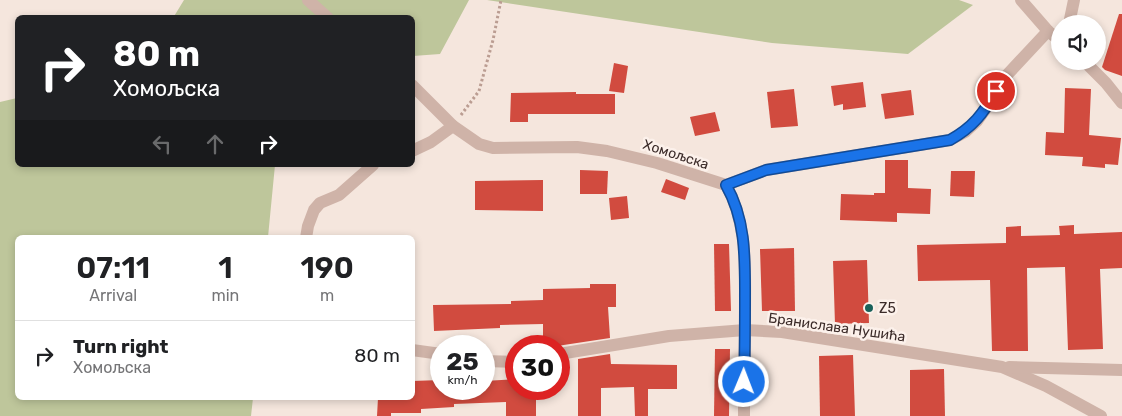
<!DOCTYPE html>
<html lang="en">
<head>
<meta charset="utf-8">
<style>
  body { margin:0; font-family:Rubik,sans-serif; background:#f2f2f2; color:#202124; height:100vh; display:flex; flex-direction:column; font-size:19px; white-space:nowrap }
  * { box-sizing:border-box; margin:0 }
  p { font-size:16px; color:#757577 }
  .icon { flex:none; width:28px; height:28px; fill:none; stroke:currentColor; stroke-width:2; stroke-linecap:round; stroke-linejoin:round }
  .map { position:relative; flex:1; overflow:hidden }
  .side { position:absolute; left:15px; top:235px; width:400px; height:165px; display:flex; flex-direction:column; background:#fff; border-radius:8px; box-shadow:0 2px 8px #0003 }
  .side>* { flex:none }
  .hud { position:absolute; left:15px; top:15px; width:400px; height:152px; border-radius:8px; box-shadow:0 2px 8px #0003; background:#202124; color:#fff; overflow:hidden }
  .tools { position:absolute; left:1051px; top:15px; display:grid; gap:10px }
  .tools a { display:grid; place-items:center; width:55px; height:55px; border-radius:50%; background:#fff; box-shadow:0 2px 8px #0003; font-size:25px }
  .speed { position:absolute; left:430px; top:335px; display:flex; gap:10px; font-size:25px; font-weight:700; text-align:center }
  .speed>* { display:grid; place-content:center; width:65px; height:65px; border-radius:50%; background:#fff; box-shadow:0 2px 8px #0003; line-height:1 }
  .speed small { font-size:12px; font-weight:400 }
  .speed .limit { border:8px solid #d22; background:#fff; color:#111 }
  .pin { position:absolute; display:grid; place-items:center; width:42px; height:42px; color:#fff; margin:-21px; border:2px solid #fff; border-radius:50%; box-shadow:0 1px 5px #0007 }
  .me { position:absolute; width:55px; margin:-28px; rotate:1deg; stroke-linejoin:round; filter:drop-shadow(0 0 4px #0008) }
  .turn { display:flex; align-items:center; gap:18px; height:105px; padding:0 15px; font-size:22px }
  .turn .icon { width:65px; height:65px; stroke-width:2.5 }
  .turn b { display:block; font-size:35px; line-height:42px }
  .lanes { display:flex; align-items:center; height:48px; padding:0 15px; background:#0003; justify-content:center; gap:25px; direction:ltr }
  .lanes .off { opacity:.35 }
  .eta { display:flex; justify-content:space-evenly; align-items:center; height:85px; text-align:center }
  .eta b { font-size:30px; font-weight:600; line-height:35px }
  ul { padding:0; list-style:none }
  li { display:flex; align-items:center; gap:15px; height:70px; padding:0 15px; border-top:1px solid #e0e0e0 }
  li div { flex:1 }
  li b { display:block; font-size:19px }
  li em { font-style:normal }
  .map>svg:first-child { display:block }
  .green { fill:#bec69b }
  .building { fill:#d14b3f }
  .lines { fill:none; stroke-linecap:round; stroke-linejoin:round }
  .path { stroke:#bb9d92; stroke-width:3; stroke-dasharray:2.5 2.5; stroke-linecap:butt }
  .street { stroke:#cfb3a8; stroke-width:12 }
  .route-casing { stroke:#114b97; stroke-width:12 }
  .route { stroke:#1a73e8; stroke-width:9 }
  .poi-dot { fill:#19615a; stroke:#fcf1eb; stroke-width:2 }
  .labels { text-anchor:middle; stroke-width:5; stroke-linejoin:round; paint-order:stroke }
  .street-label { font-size:14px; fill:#3b2b29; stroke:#fcf1eb }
  .poi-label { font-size:14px; fill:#3b2b29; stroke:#fcf1eb; text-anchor:start }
</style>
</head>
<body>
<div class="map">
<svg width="1122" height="416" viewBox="0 0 1122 416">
  <rect width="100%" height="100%" fill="#f5e6dd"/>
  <g class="green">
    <path d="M184 0H469L440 54 413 56 412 18H173Z"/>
    <path d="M487 0H959L973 5 908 54 772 43Z"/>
    <path d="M17 98 18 165H275L268 237 18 238V398H253L251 416H0V102Z"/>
  </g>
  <g class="building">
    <path d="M1119 14H1122V76L1105 70 1102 67Z"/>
    <path d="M614 63 628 66 624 93 609 91Z"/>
    <path d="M863 82 866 107 843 110V104L834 106 831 86Z"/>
    <path d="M1065 88 1091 89 1089 135 1121 138 1118 165 1105 164V168L1082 166 1083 157 1045 155 1046 132 1064 133Z"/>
    <path d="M794 89 798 126 771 128 767 92Z"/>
    <path d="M911 90 914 115 885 119 881 94Z"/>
    <path d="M576 92V94H615V114H528V122H510L511 93Z"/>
    <path d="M715 112 720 131 695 136 690 117Z"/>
    <path d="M885 160H908V188L931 189 930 214 897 213V222L840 220 841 194 874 195V193H885Z"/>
    <path d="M580 170 608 171 607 194H580Z"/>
    <path d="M951 171H975L974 197 950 196Z"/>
    <path d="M666 179 689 188 685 200 661 192Z"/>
    <path d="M543 180V211L475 210V181Z"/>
    <path d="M627 196 629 218 611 220 609 198Z"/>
    <path d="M1074 225V234L1122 232V268L1100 269 1103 349 1068 350 1065 267 1027 268 1028 351H992L990 280 918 281 917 245 1006 243V227L1021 226V236L1060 235 1059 226Z"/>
    <path d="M714 244H729L731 311H715Z"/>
    <path d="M794 248 795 311H762L760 249Z"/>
    <path d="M867 260 869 323 835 324 833 261Z"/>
    <path d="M590 284H616V307H608L610 338 557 346H543V324L500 325V328L434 331 433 305 511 304V301L543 300V289L590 288Z"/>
    <path d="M715 349H730L729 416H714Z"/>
    <path d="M610 354 611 364 677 365V389H648V416H635L634 387 601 388V416H578V359Z"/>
    <path d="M853 355 855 416H820L819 356Z"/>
    <path d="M944 369 945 416H910V370Z"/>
    <path d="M516 379V389H536V416H506V402L454 404V407L421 409V413H391V416H377L378 398H412V381L441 380V389H484V381Z"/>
  </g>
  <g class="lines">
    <path class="path" d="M461 115 479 91 493 40 501 0"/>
    <g class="street">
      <path d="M308 0 328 18"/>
      <path d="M1021 0 1048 31 1060 41"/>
      <path d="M1069 24 1074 0"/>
      <path d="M1084 61 1106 83 1122 103"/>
      <path d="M412 85 453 126 479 144 493 148 577 147 607 151 657 163 726 185 766 170 950 140 965 132 977 121 987 107 1005 77 1048 31"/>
      <path d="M412 151 431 142 453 126"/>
      <path d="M726 185C748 224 745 269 745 312 745 347 744 381 744 416"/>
      <path d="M306 238 308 226 314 210 320 203 339 195 373 165"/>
      <path d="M412 350 441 354"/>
      <path d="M559 354 669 336 745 330 782 332 1002 367 1046 386 1101 416"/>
      <path d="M484 361 516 362"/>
      <path d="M1009 367 1122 370"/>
    </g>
  </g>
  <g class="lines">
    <g class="route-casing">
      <path id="route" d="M744 382C745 354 745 325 745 297 745 258 746 220 726 185L766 170 950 140C973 127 983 114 996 91"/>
    </g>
    <use href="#route" class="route"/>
  </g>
  <circle class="poi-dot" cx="869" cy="308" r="5"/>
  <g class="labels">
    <g class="street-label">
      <text transform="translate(676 154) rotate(18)" y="5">Хомољска</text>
      <text transform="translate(837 327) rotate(8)" y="5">Бранислава Нушића</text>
    </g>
    <g class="poi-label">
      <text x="879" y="313">Z5</text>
    </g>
  </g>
</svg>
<div class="tools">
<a><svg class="icon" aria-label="sound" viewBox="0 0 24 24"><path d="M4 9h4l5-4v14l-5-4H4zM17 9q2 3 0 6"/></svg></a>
</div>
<div class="speed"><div>25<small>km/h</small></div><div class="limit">30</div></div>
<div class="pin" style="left:996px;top:91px;background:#d93025"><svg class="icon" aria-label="arrive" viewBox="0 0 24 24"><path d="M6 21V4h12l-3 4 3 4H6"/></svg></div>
<svg class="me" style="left:744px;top:382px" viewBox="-20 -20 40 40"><circle r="17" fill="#1a73e8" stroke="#fff" stroke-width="3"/><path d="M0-11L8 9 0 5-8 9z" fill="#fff"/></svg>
<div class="hud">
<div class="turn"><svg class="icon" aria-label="right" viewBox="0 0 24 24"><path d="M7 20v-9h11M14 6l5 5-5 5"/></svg><div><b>80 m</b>Хомољска</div></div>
<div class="lanes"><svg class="icon off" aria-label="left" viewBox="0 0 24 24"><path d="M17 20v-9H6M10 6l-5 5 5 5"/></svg><svg class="icon off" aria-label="ahead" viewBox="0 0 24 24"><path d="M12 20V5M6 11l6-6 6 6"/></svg><svg class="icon" aria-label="right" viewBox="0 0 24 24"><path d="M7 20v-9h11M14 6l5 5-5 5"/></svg></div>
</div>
<section class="side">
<div class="eta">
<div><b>07:11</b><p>Arrival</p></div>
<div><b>1</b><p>min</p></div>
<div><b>190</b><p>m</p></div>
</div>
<ul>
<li><svg class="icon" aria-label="right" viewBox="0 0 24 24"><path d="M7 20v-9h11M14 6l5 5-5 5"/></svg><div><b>Turn right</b><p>Хомољска</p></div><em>80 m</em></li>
</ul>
</section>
</div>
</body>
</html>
